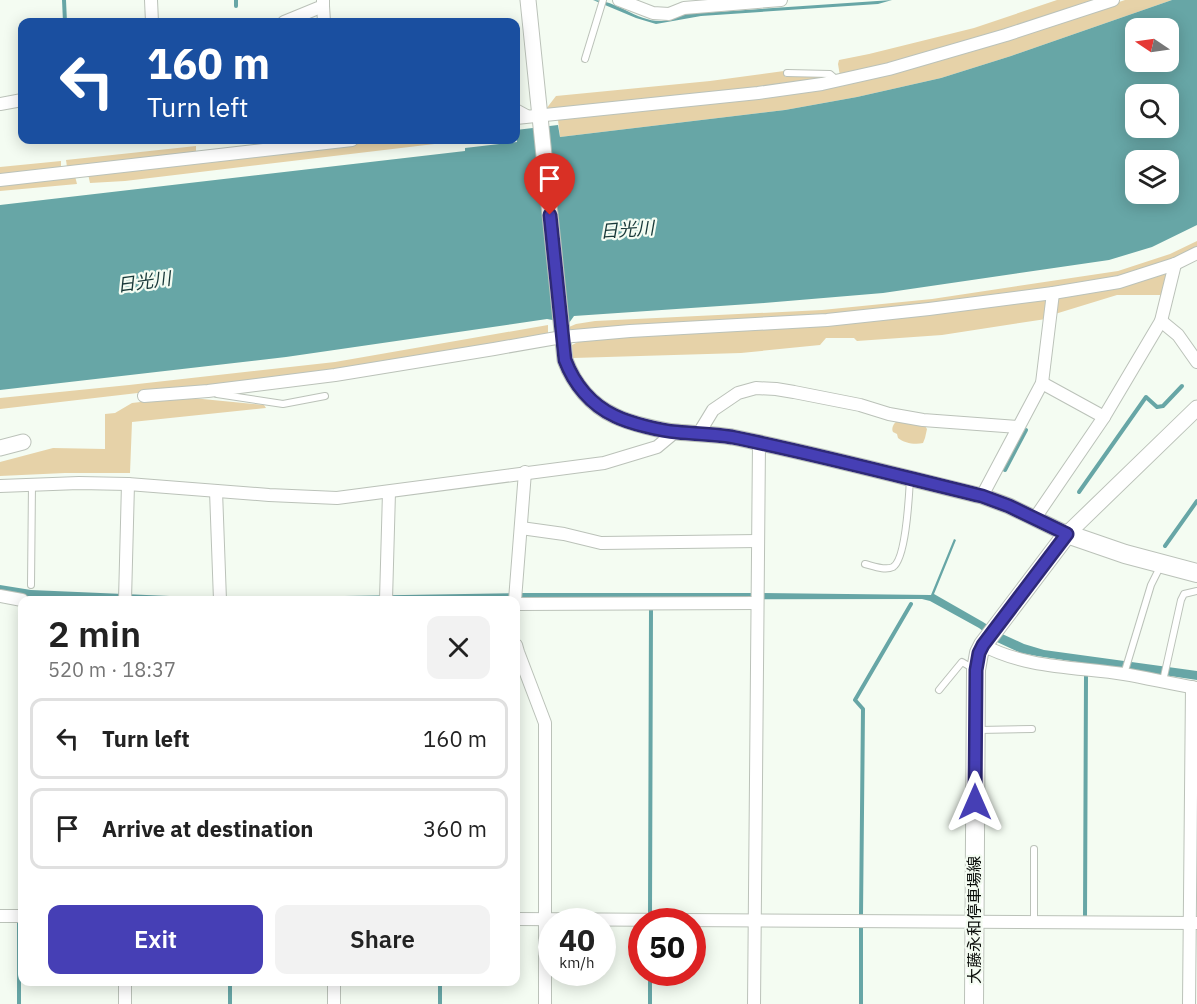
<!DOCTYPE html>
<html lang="en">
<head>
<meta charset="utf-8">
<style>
  body { margin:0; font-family:"IBM Plex Sans","Noto Sans JP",sans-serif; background:#f2f2f2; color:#222; height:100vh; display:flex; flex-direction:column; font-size:22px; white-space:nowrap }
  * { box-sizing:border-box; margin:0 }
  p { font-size:20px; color:#767676 }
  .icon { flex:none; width:33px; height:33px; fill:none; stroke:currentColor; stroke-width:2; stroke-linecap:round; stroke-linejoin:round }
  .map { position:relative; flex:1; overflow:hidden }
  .side { position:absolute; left:18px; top:596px; width:502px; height:390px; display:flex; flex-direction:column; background:#fff; border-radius:12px; box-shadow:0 3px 15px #0003 }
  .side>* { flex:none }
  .top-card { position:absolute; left:18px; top:18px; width:502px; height:126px; border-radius:12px; box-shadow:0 3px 15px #0003; background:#1a4fa0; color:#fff; overflow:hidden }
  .needle { width:39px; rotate:283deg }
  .tools { position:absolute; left:1125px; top:18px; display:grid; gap:12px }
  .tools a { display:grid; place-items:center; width:54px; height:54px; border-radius:12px; background:#fff; box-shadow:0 3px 15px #0003; font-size:30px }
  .speed { position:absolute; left:538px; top:908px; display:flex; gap:12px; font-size:30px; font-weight:700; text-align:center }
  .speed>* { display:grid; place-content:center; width:78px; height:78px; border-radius:50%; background:#fff; box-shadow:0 3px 15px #0003; line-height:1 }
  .speed small { font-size:15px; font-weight:400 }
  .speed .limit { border:9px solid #d22; background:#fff; color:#111 }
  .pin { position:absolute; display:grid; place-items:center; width:51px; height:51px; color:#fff; margin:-62px -26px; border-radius:50% 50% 50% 0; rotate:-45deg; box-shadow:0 0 6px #0007 }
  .pin .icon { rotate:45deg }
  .me { position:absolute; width:66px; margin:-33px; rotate:0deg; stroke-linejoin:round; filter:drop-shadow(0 0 4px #0008) }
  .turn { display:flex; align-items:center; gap:21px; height:126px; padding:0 30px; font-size:27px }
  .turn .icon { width:78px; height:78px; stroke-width:2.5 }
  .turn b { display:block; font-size:42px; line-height:51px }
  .round { display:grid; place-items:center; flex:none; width:63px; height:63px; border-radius:12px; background:#f2f2f2 }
  .headline { display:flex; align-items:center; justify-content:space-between; height:102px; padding:0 30px }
  h1 { font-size:36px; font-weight:600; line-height:45px }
  .cta { display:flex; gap:12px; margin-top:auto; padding:12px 30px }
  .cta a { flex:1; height:69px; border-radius:12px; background:#463fb5; color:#fff; font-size:24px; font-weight:600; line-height:69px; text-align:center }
  .cta a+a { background:#f2f2f2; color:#222 }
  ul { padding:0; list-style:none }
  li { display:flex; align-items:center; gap:18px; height:81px; margin:0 12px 9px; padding:0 18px; border:3px solid #e0e0e0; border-radius:12px }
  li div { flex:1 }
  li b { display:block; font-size:22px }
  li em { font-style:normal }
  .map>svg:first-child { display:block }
  .green { fill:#e6d2a8 }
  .water { fill:#67a6a6; fill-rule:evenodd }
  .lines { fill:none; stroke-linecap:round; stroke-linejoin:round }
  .stream { stroke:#67a6a6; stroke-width:4 }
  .service-casing { stroke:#bbc2b9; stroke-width:8 }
  .minor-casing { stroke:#bbc2b9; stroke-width:14 }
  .tertiary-casing { stroke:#bbc2b9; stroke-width:17 }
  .secondary-casing { stroke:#bbc2b9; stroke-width:20 }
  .service { stroke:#fff; stroke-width:6 }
  .minor { stroke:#fff; stroke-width:12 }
  .tertiary { stroke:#fff; stroke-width:15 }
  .secondary { stroke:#fff; stroke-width:18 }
  .route-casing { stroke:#2e2976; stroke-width:15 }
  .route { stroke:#463fb5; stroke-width:10 }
  .labels { text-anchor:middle; stroke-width:4.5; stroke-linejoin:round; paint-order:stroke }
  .street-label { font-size:16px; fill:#0a0d0a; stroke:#f4fcf2 }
  .water-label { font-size:18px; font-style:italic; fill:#183838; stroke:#f4fcf2 }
</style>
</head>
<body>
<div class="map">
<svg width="1197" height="1004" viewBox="0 0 1197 1004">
  <rect width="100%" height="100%" fill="#f4fcf2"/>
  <g class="green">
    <path d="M1057 0H1101L1005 32 840 76 838 64 839 60 869 54 974 28Z"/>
    <path d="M1125 0H1172L1011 56 941 78 857 97 785 110 560 137 558 120 757 97 1008 39Z"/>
    <path d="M784 71 785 77 828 76 830 79 757 89 546 109 556 96 710 81Z"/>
    <path d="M384 140H468L125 181 90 183 88 174Z"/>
    <path d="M196 146V152L67 167 66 160Z"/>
    <path d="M61 161V168L0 175V167Z"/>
    <path d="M75 176 77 184 0 191V184Z"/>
    <path d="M1197 241V249L1172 261 1118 279 828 317 579 332 569 329V327L576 324 595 321 822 310 932 299 1118 271 1170 254Z"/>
    <path d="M1167 271 1169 273 1164 295H1117L1055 314 1058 296Z"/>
    <path d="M1048 298 1046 319 942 335 857 341 854 338H826L820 345 741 353 573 358 572 345 584 339Z"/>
    <path d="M548 325V333L525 339 335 370 0 409V398L129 385 335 362Z"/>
    <path d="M182 397 264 405 266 408 132 422 130 473H65L0 476V462L53 448 105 449V414L115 413 132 403Z"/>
    <path d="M897 421 925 426 927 429 925 438 923 443C915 445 904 443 898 438L897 434 893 432C891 428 894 423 897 421Z"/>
  </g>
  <g class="water">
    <path d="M593 0C617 0 637 22 662 21 670 20 678 16 686 14L892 0 878 4 863 5 701 16 656 24 636 18Z"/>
    <path d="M1172 0H1197V225L1152 247 1109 260 883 293 764 303 574 316 569 323 547 319 286 357 0 390V205L465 151V148L517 142 516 130 558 125 560 137 785 110 857 97 941 78 1011 56ZM1136 28H1168V62H1136ZM1136 94H1168V128H1136ZM1136 160H1168V194H1136Z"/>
    <path d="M954 539 956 540 934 594 983 622 1000 633 1024 644 1044 650 1197 671V680L1037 656 1021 653 997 642 979 628 930 601 922 599 113 600 23 596 0 591V585L31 590 216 598 520 593H761L931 595Z"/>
  </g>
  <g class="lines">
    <g class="stream">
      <path d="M64 0 65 22"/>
      <path d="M236 0V6"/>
      <path d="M1005 470 1026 430"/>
      <path d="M1079 492 1146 397 1157 407 1163 406 1182 386"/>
      <path d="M1165 546 1197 501"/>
      <path d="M20 912 22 608"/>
      <path d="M650 915 651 608"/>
      <path d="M861 916 863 709 855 700 911 604"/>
      <path d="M1085 917 1086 676"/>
      <path d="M19 1004V922"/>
      <path d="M230 1004V981"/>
      <path d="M440 1004V981"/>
      <path d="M650 1004V972"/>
      <path d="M861 1004V926"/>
    </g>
    <g class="service-casing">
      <g id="service">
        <path d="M585 59 603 0"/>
        <path d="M787 73 830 74 837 80"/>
        <path d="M516 108H518L529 114"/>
        <path d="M217 394 283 404 325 396"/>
        <path d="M865 564C873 566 885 571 893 567 906 559 909 496 910 479"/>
        <path d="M31 585 32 484"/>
        <path d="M1124 674 1151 585 1160 567"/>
        <path d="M1163 681 1181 600 1184 594 1197 591"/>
        <path d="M939 690 962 662 974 669"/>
        <path d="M979 730 1032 729"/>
        <path d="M1034 849V922"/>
      </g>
    </g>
    <g class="minor-casing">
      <g id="minor">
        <path d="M151 0 152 22"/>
        <path d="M619 0 653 13 669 14 684 8 781 0"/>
        <path d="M323 6 324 22"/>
        <path d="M284 22 323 6V0"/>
        <path d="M0 104 22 100"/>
        <path d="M516 118 758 93 822 84 889 69 1006 35 1113 0"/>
        <path d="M0 180 352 140"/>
        <path d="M1161 321 1178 335 1197 362"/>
        <path d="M1042 383 1104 417"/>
        <path d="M144 396 208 391 335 375 494 349 562 337 630 331 827 320 929 309 1053 293 1119 282 1175 264 1197 253"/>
        <path d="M699 433 713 410 738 393 756 388 776 389 794 392 860 405 889 414 923 420 1018 427"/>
        <path d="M0 486 79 483 128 484 269 495 337 498 604 463 657 447 675 432"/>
        <path d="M216 491 220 600"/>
        <path d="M982 496 1042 383 1053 293"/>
        <path d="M1035 518 1104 417 1161 321 1175 264"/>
        <path d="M521 528 564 534 601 543 758 541"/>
        <path d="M0 596 22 600"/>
        <path d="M125 600 128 484"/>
        <path d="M386 600 389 492"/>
        <path d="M515 600 525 472"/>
        <path d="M516 604 757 603"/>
        <path d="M516 645 518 652 545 723V1004"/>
        <path d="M983 645C1024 668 1078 667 1124 674 1148 678 1172 684 1197 688"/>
        <path d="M0 916H22"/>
        <path d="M516 919 1197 923"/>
        <path d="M125 1004V981"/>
        <path d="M334 1004V981"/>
        <path d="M754 1004 759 443"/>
        <path d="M1189 1004 1192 687"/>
      </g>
    </g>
    <g class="tertiary-casing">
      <g id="tertiary">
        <path d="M528 0 565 360C574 384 591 405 615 416 629 423 662 431 677 432 696 434 713 434 732 437 816 454 899 476 982 496L1009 506 1067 534 1197 408"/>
        <path d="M0 448 23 442"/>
      </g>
    </g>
    <g class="secondary-casing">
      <path id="secondary" d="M974 1004 976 670 979 653 983 645 1067 534 1125 554 1197 573"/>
    </g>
    <use href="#service" class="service"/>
    <use href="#minor" class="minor"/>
    <use href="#tertiary" class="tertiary"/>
    <use href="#secondary" class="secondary"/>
  </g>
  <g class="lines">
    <g class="route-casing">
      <path id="route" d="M550 215 565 360C574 384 591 405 615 416 629 423 661 431 677 432 696 434 713 434 732 437 816 454 899 476 982 496L1009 506 1067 534 983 645 979 653 976 670 975 802"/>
    </g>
    <use href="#route" class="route"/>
  </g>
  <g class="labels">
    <g class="street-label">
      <text transform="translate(974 920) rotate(-90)" y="6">大藤永和停車場線</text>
    </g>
    <g class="water-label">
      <text transform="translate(627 230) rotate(-4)" y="6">日光川</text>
      <text transform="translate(144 282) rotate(-8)" y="6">日光川</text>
    </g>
  </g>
</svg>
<div class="tools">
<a><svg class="needle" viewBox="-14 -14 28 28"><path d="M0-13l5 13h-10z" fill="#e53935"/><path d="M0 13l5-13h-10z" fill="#767676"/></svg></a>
<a><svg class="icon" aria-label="search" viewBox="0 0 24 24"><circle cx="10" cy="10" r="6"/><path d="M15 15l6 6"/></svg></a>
<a><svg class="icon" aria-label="layers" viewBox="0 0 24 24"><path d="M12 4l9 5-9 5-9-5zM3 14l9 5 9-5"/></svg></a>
</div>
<div class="speed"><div>40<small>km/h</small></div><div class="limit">50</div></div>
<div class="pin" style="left:550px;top:215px;background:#d93025"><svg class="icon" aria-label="arrive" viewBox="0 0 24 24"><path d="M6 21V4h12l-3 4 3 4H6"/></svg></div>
<svg class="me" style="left:975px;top:802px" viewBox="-20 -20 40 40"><path d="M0-17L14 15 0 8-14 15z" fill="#463fb5" stroke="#fff" stroke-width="4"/></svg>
<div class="top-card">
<div class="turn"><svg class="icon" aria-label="left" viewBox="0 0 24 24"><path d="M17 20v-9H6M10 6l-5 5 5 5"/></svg><div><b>160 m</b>Turn left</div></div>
</div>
<section class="side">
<div class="headline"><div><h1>2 min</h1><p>520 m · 18:37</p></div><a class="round"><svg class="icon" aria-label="close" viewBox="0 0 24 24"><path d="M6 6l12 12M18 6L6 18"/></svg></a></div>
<ul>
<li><svg class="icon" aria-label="left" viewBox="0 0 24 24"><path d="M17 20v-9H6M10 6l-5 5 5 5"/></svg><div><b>Turn left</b></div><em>160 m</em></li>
<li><svg class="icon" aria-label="arrive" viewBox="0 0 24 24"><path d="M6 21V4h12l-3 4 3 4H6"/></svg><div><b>Arrive at destination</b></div><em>360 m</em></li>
</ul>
<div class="cta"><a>Exit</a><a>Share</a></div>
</section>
</div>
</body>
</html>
